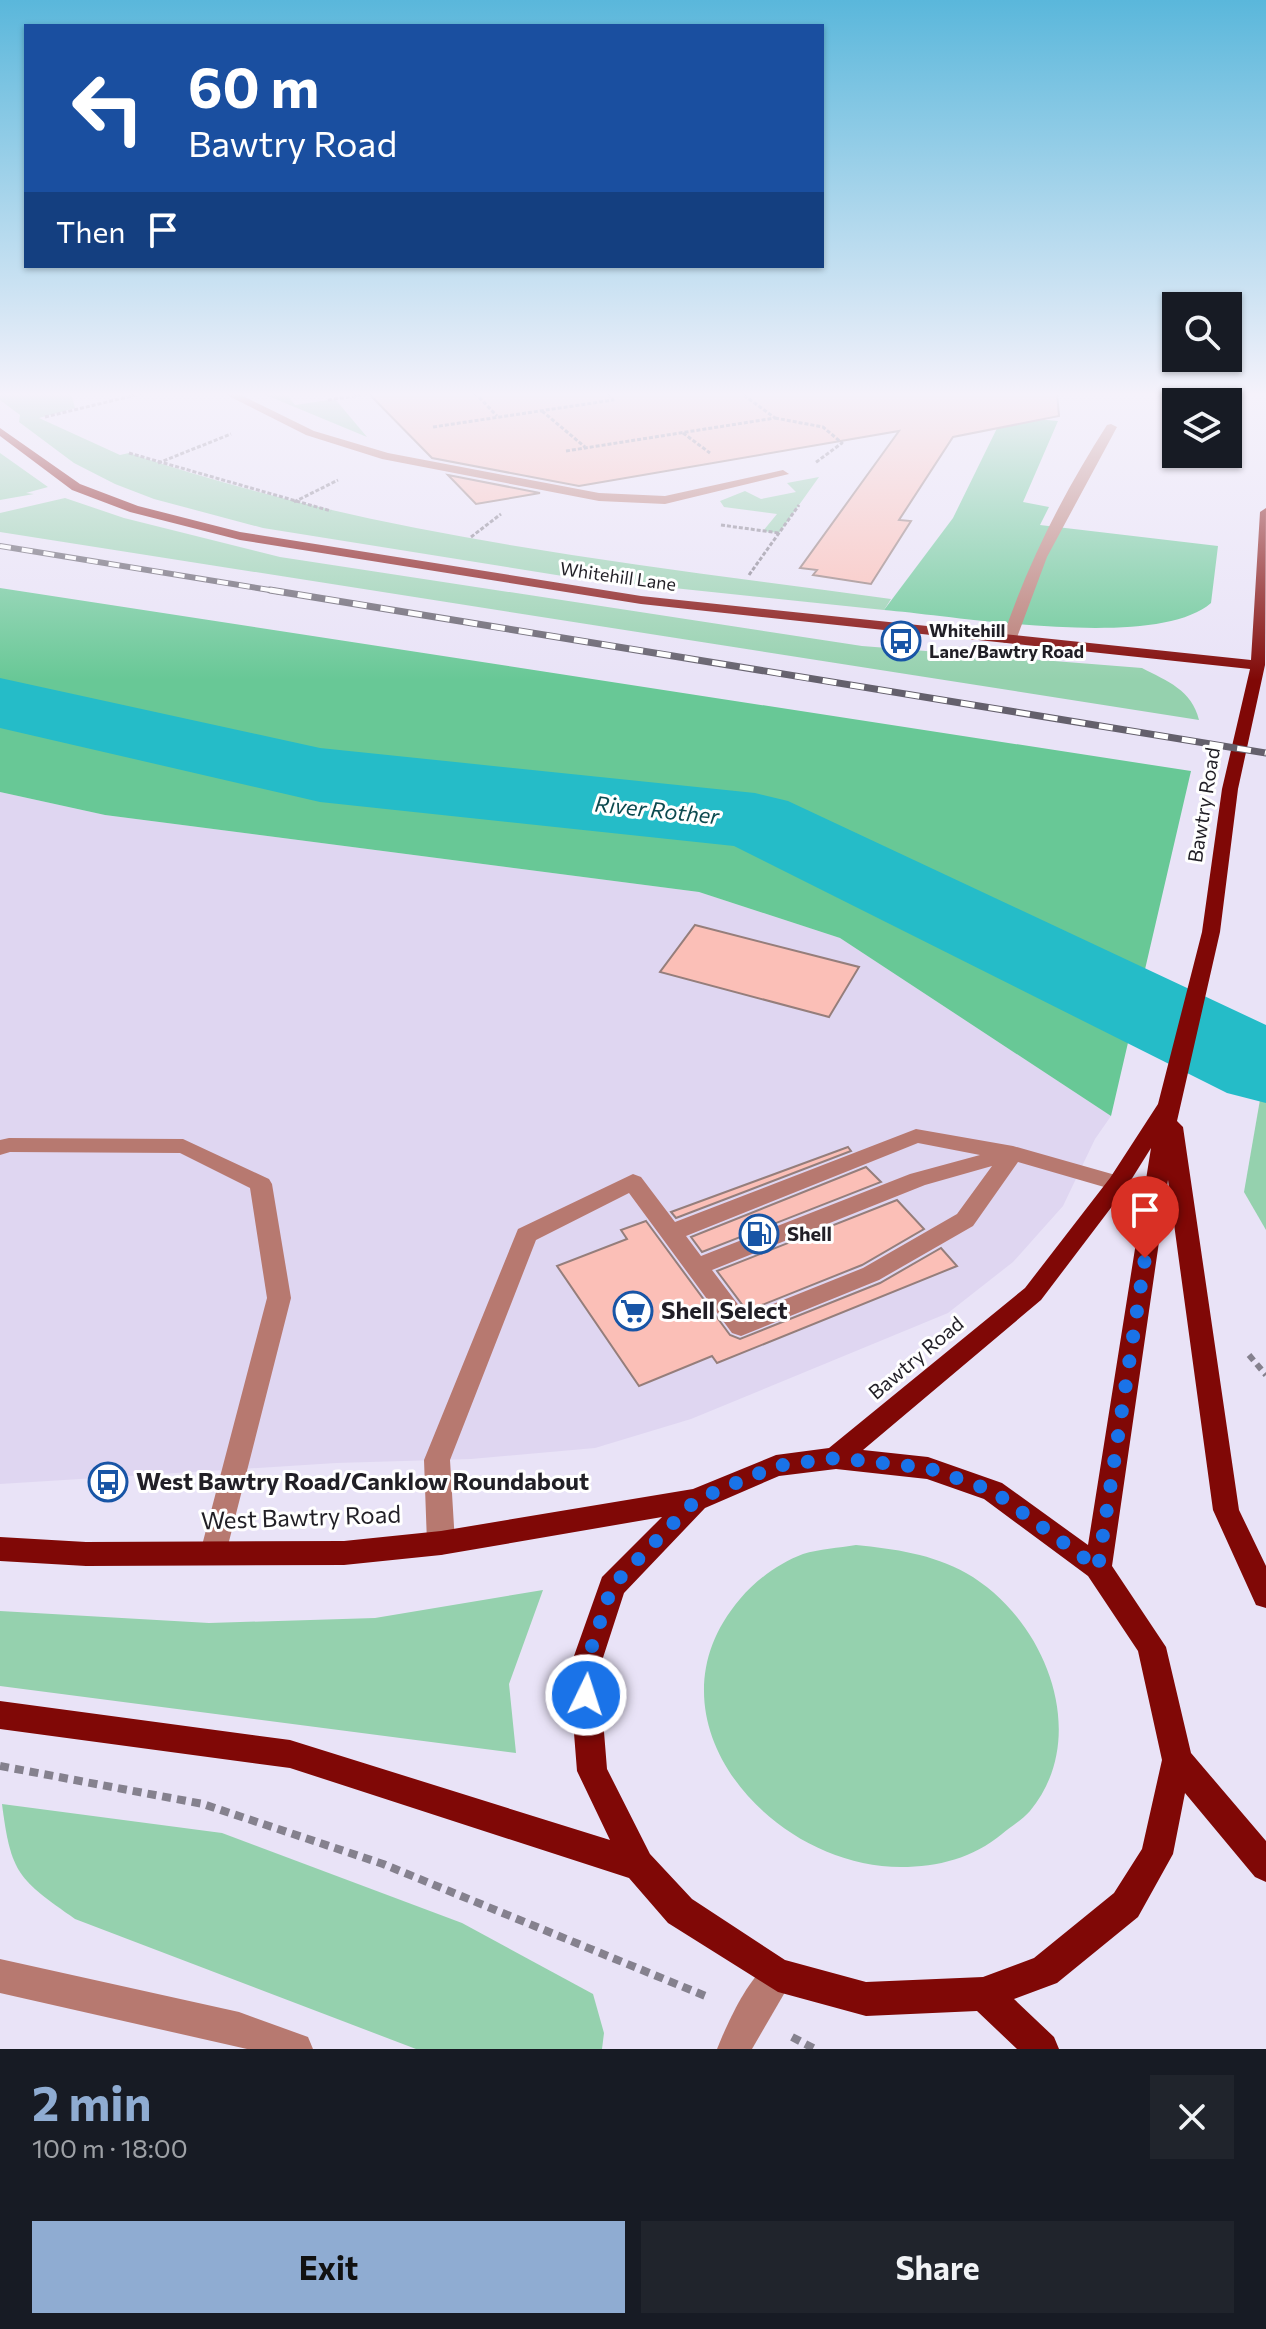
<!DOCTYPE html>
<html lang="en">
<head>
<meta charset="utf-8">
<style>
  body { margin:0; font-family:Commissioner,sans-serif; background:#20242c; color:#f1f3f6; height:100vh; display:flex; flex-direction:column; font-size:30px; white-space:nowrap }
  * { box-sizing:border-box; margin:0 }
  p { font-size:26px; color:#9ea1a6 }
  .icon { flex:none; width:44px; height:44px; fill:none; stroke:currentColor; stroke-width:2; stroke-linecap:round; stroke-linejoin:round }
  .map { position:relative; height:2049px; overflow:hidden }
  .sheet { display:flex; flex-direction:column; background:#171b24; flex:1 }
  .sheet>* { flex:none }
  .hud { position:absolute; left:24px; top:24px; width:800px; height:244px; border-radius:0px; box-shadow:0 2px 6px #0004; background:#1a4fa0; color:#fff; overflow:hidden }
  .controls { position:absolute; left:1162px; top:292px; display:grid; gap:16px }
  .controls a { display:grid; place-items:center; width:80px; height:80px; border-radius:0px; background:#171b24; box-shadow:0 2px 6px #0004; font-size:40px }
  .pin { position:absolute; display:grid; place-items:center; width:68px; height:68px; color:#fff; margin:-82px -34px; border-radius:50% 50% 50% 0; rotate:-45deg; box-shadow:0 0 8px #0007 }
  .pin .icon { rotate:45deg }
  .me { position:absolute; width:88px; margin:-44px; rotate:4deg; stroke-linejoin:round; filter:drop-shadow(0 0 6px #0008) }
  .turn { display:flex; align-items:center; gap:28px; height:168px; padding:0 32px; font-size:36px }
  .turn .icon { width:104px; height:104px; stroke-width:2.5 }
  .turn b { display:block; font-size:56px; line-height:68px }
  .then { display:flex; align-items:center; height:76px; padding:0 32px; background:#0003; gap:16px; font-size:30px }
  .round { display:grid; place-items:center; flex:none; width:84px; height:84px; border-radius:0px; background:#20242c }
  .overview { display:flex; align-items:center; justify-content:space-between; height:136px; padding:0 32px }
  h1 { font-size:48px; font-weight:700; line-height:60px; color:#8facd2 }
  .cta { display:flex; gap:16px; margin-top:auto; padding:16px 32px }
  .cta a { flex:1; height:92px; border-radius:0px; background:#8facd2; color:#111; font-size:32px; font-weight:700; line-height:92px; text-align:center }
  .cta a+a { background:#20242c; color:#f1f3f6 }
  .map>svg:first-child { display:block }
  .built { fill:#dfd6f1 }
  .green { fill:#95d1ae }
  .forest { fill:#68c896 }
  .lines { fill:none; stroke-linecap:round; stroke-linejoin:round }
  .river { fill:#25bcc8; fill-rule:evenodd }
  .building { fill:#fbbfb7; stroke:#957e7b; stroke-width:2 }
  .path-far2 { stroke:#85818e; stroke-width:3; stroke-dasharray:4 2; stroke-linecap:butt }
  .path-far1 { stroke:#85818e; stroke-width:6; stroke-dasharray:7 5; stroke-linecap:butt }
  .path { stroke:#85818e; stroke-width:8; stroke-dasharray:9 6; stroke-linecap:butt }
  .minor { fill:#b77970; fill-rule:evenodd }
  .major { fill:#800806; fill-rule:evenodd }
  .rail-far1-casing { stroke:#64606c; stroke-width:6 }
  .rail-casing { stroke:#64606c; stroke-width:7 }
  .rail-far1 { stroke:#fff; stroke-width:4; stroke-dasharray:11; stroke-linecap:butt }
  .rail { stroke:#fff; stroke-width:5; stroke-dasharray:14; stroke-linecap:butt }
  .route { stroke:#1a73e8; stroke-width:14; stroke-dasharray:0 25.2 }
  .labels { text-anchor:middle; stroke-width:6; stroke-linejoin:round; paint-order:stroke }
  .far-street-label { font-size:18px; fill:#211f26; stroke:#fff }
  .far-poi-label { font-size:18px; font-weight:bold; fill:#211f26; stroke:#fff; text-anchor:start }
  .street-label { font-size:20px; fill:#211f26; stroke:#fff }
  .poi-label { font-size:20px; font-weight:bold; fill:#211f26; stroke:#fff; text-anchor:start }
  .water-label { font-size:22px; font-style:italic; fill:#0c4a4f; stroke:#fff }
  .near-poi-label { font-size:24px; font-weight:bold; fill:#211f26; stroke:#fff; text-anchor:start }
  .near-street-label { font-size:24px; fill:#211f26; stroke:#fff }
</style>
</head>
<body>
<div class="map">
<svg width="1266" height="2049" viewBox="0 0 1266 2049">
  <rect width="100%" height="100%" fill="#e9e3f7"/>
  <path class="built" d="M0 792 105 815 699 892 840 938 1111 1116 1095 1139 1063 1206 1013 1262 948 1313 691 1419 595 1448 471 1459 336 1463 0 1484Z"/>
  <g class="green">
    <path d="M0 393H71L75 408 39 418 120 455 129 453C375 537 635 564 891 599L884 610 569 577 263 528 154 499 115 484 74 463 19 422 20 415 0 400Z"/>
    <path d="M261 393H286L295 405 335 399 367 437Z"/>
    <path d="M0 453 48 487 26 493 34 494 0 500Z"/>
    <path d="M819 477 779 533 763 531 777 514 724 507 720 501 745 491 761 499 796 492 787 483Z"/>
    <path d="M65 498 124 518 280 557 862 646 1142 668C1167 681 1192 690 1199 720L0 532V513Z"/>
    <path d="M1266 1065V1230L1244 1192Z"/>
    <path d="M856 1545C895 1549 932 1554 966 1573 1044 1617 1093 1735 1030 1811 1022 1820 1010 1827 1002 1834 973 1858 938 1867 901 1867 769 1867 639 1717 740 1599 756 1580 779 1563 803 1554 819 1549 839 1548 856 1545Z"/>
    <path d="M543 1590 509 1684 516 1753 0 1686V1611L209 1623 375 1618Z"/>
    <path d="M2 1804 222 1833 462 1923 593 1994 604 2033 602 2049H416L75 1919C18 1879 11 1874 2 1804Z"/>
  </g>
  <g class="forest">
    <path d="M1003 416 1058 421 1023 502 1049 507 1040 525 1218 546 1211 603C1156 651 957 616 884 610L953 518Z"/>
    <path d="M0 588 1191 771 1111 1116 840 938 699 892 105 815 0 792Z"/>
  </g>
  <g class="lines">
    <path class="river" d="M0 678 320 748 755 793 788 801 1266 1025V1103L1227 1093 734 846 320 802 0 728Z"/>
  </g>
  <g class="building">
    <path d="M368 393H1057L1059 416 953 437 899 520 911 521 871 584 813 575 817 570 800 568 899 431 579 486 432 458Z"/>
    <path d="M448 475 540 493 476 504Z"/>
    <path d="M695 925 859 967 829 1017 660 972Z"/>
    <path d="M848 1147 851 1151 676 1218 671 1212Z"/>
    <path d="M866 1167 881 1182 702 1252 691 1237Z"/>
    <path d="M897 1200 924 1229 862 1265 747 1311 717 1271Z"/>
    <path d="M646 1221 730 1335 740 1339 880 1283 941 1248 957 1266 717 1363 712 1356 639 1386 557 1266 627 1239 621 1230Z"/>
  </g>
  <g class="lines">
    <g class="path-far2">
      <path d="M475 393 497 416"/>
      <path d="M328 400 374 393"/>
      <path d="M542 411 585 447"/>
      <path d="M45 417 144 393"/>
      <path d="M775 418 823 427 842 443 815 463"/>
      <path d="M433 427 613 400 607 393"/>
      <path d="M683 433 710 453"/>
      <path d="M566 451 775 418 741 393"/>
      <path d="M129 453 331 511"/>
      <path d="M158 463 231 434"/>
      <path d="M294 502 338 480"/>
      <path d="M721 525 779 533"/>
      <path d="M471 537 501 514"/>
      <path d="M749 575 799 505"/>
    </g>
    <path class="path-far1" d="M1249 1355 1266 1375"/>
    <g class="path">
      <path d="M0 1766 203 1804 383 1864 708 1997"/>
      <path d="M792 2037 815 2049"/>
    </g>
    <g class="minor">
      <path d="M223 393H237L314 431 388 453 599 493 665 496 783 470 789 474 665 504 599 501 382 459 306 435Z"/>
      <path d="M1111 424 1117 427 1047 557 1016 640 1004 643 1002 640C1027 564 1064 492 1107 425Z"/>
      <path d="M916 1129 1013 1146 1126 1178 1129 1183 1126 1188 1118 1191 1018 1162 973 1226 879 1280 741 1336 732 1333 629 1193 536 1240 450 1460 455 1543 451 1551 441 1555 431 1551 427 1543 424 1460 518 1229 633 1174 641 1177 675 1222ZM918 1143 980 1155 910 1174 701 1256 686 1236ZM992 1166 957 1214 863 1268 746 1315 712 1270 925 1185Z"/>
      <path d="M9 1138 183 1139 269 1179 272 1184 291 1298 224 1561 214 1565 204 1561 200 1553 267 1298 250 1188 180 1153 10 1152 0 1155V1140Z"/>
      <path d="M778 1958 790 1963 795 1975 752 2049H717C728 2022 751 1969 778 1958Z"/>
      <path d="M0 1959 239 2012 308 2037 313 2049H247L0 1993Z"/>
    </g>
    <path class="major" d="M0 428 80 484 138 506 240 532 641 596 1251 660 1260 512 1266 508 1265 665 1238 789 1220 932 1177 1121 1183 1127 1239 1510 1266 1566V1608L1256 1605 1213 1510 1168 1180 1112 1566 1166 1647 1191 1753 1266 1841V1882L1255 1877 1185 1793 1173 1854 1138 1917 1057 1983 1014 1999 1054 2037 1059 2049H1017L977 2011 866 2016 778 1992 668 1923 629 1878 290 1768 0 1729V1701L290 1740 610 1840 577 1771 569 1670 602 1577 662 1517 441 1555 344 1565 86 1566 0 1561V1537L86 1542 344 1541 441 1531 693 1489 776 1455 829 1448 1025 1288 1110 1178 1158 1104 1202 932 1222 789 1250 669 641 604 240 540 130 512 72 490 0 436ZM1151 1148 1088 1545 1002 1483 928 1457 863 1450 1041 1300 1126 1188ZM836 1469 927 1479 984 1499 1088 1576 1138 1651 1162 1760 1142 1849 1114 1893 1034 1958 983 1977 866 1982 785 1960 692 1899 650 1854 607 1769 599 1670 624 1593 705 1508 779 1476Z"/>
    <g class="rail-far1-casing">
      <path id="rail-far1" d="M0 546 282 592"/>
    </g>
    <g class="rail-casing">
      <path id="rail" d="M270 590 1266 753"/>
    </g>
    <use href="#rail-far1" class="rail-far1"/>
    <use href="#rail" class="rail"/>
  </g>
  <linearGradient id="sky" x2="0" y2="1"><stop stop-color="#5ab7db"/><stop offset="0.58" stop-color="#f5f2fb"/><stop offset="1" stop-color="#f5f2fb" stop-opacity="0"/></linearGradient>
  <rect width="1266" height="680" fill="url(#sky)"/>
  <g class="lines">
    <path class="route" d="M586 1695 584 1670 612 1586 696 1500 776 1466 836 1458 928 1468 993 1491 1098 1568 1145 1258"/>
  </g>
  <defs>
    <g id="bus-ring" transform="scale(2)"><circle r="9.5" fill="#fff" stroke="#1855a6" stroke-width="1.5"/><path d="M-5-6H5V4H4V6H2V4H-2V6H-4V4H-5ZM-3.5-4V0h7V-4ZM-3.5 1.2v1.5H-2V1.2ZM2 1.2v1.5H3.5V1.2Z" fill="#1855a6"/></g>
    <g id="fuel-ring" transform="scale(2)"><circle r="9.5" fill="#fff" stroke="#1855a6" stroke-width="1.5"/><path d="M-5.5-6h7V0h2V4h1.3V-2.5L3-4.5l.8-.8L6-3V5H2.5V1h-1V6h-7ZM-4.2-4.7v3.2H.2V-4.7Z" fill="#1855a6"/></g>
    <g id="supermarket-ring" transform="scale(2)"><circle r="9.5" fill="#fff" stroke="#1855a6" stroke-width="1.5"/><path d="M-6-5.5h2.5l.6 2H6L4.5 2H-2.5L-4.4-4H-6ZM-1.5 3.2a1.3 1.3 0 1 0 .1 0ZM3 3.2a1.3 1.3 0 1 0 .1 0Z" fill="#1855a6"/></g>
  </defs>
  <g fill-rule="evenodd">
    <use href="#bus-ring" x="901" y="641"/>
    <use href="#fuel-ring" x="759" y="1234"/>
    <use href="#supermarket-ring" x="633" y="1311"/>
    <use href="#bus-ring" x="108" y="1482"/>
  </g>
  <g class="labels">
    <g class="far-street-label">
      <text transform="translate(618 577) rotate(8)" y="6">Whitehill Lane</text>
    </g>
    <g class="far-poi-label">
      <text x="929" y="637">Whitehill<tspan x="929" dy="21">Lane/Bawtry Road</tspan></text>
    </g>
    <g class="street-label">
      <text transform="translate(1204 805) rotate(-81)" y="7">Bawtry Road</text>
      <text transform="translate(916 1358) rotate(-40)" y="7">Bawtry Road</text>
    </g>
    <g class="poi-label">
      <text x="787" y="1241">Shell</text>
    </g>
    <g class="water-label">
      <text transform="translate(657 810) rotate(6)" y="8">River Rother</text>
    </g>
    <g class="near-poi-label">
      <text x="661" y="1319">Shell Select</text>
      <text x="136" y="1490">West Bawtry Road/Canklow Roundabout</text>
    </g>
    <g class="near-street-label">
      <text transform="translate(301 1518) rotate(-2)" y="8">West Bawtry Road</text>
    </g>
  </g>
</svg>
<div class="controls">
<a><svg class="icon" aria-label="search" viewBox="0 0 24 24"><circle cx="10" cy="10" r="6"/><path d="M15 15l6 6"/></svg></a>
<a><svg class="icon" aria-label="layers" viewBox="0 0 24 24"><path d="M12 4l9 5-9 5-9-5zM3 14l9 5 9-5"/></svg></a>
</div>
<div class="pin" style="left:1145px;top:1258px;background:#d93025"><svg class="icon" aria-label="arrive" viewBox="0 0 24 24"><path d="M6 21V4h12l-3 4 3 4H6"/></svg></div>
<svg class="me" style="left:586px;top:1695px" viewBox="-20 -20 40 40"><circle r="17" fill="#1a73e8" stroke="#fff" stroke-width="3"/><path d="M0-11L8 9 0 5-8 9z" fill="#fff"/></svg>
<div class="hud">
<div class="turn"><svg class="icon" aria-label="left" viewBox="0 0 24 24"><path d="M17 20v-9H6M10 6l-5 5 5 5"/></svg><div><b>60 m</b>Bawtry Road</div></div>
<div class="then">Then<svg class="icon" aria-label="arrive" viewBox="0 0 24 24"><path d="M6 21V4h12l-3 4 3 4H6"/></svg></div>
</div>
</div>
<section class="sheet">
<div class="overview"><div><h1>2 min</h1><p>100 m · 18:00</p></div><a class="round"><svg class="icon" aria-label="close" viewBox="0 0 24 24"><path d="M6 6l12 12M18 6L6 18"/></svg></a></div>
<div class="cta"><a>Exit</a><a>Share</a></div>
</section>
</body>
</html>
